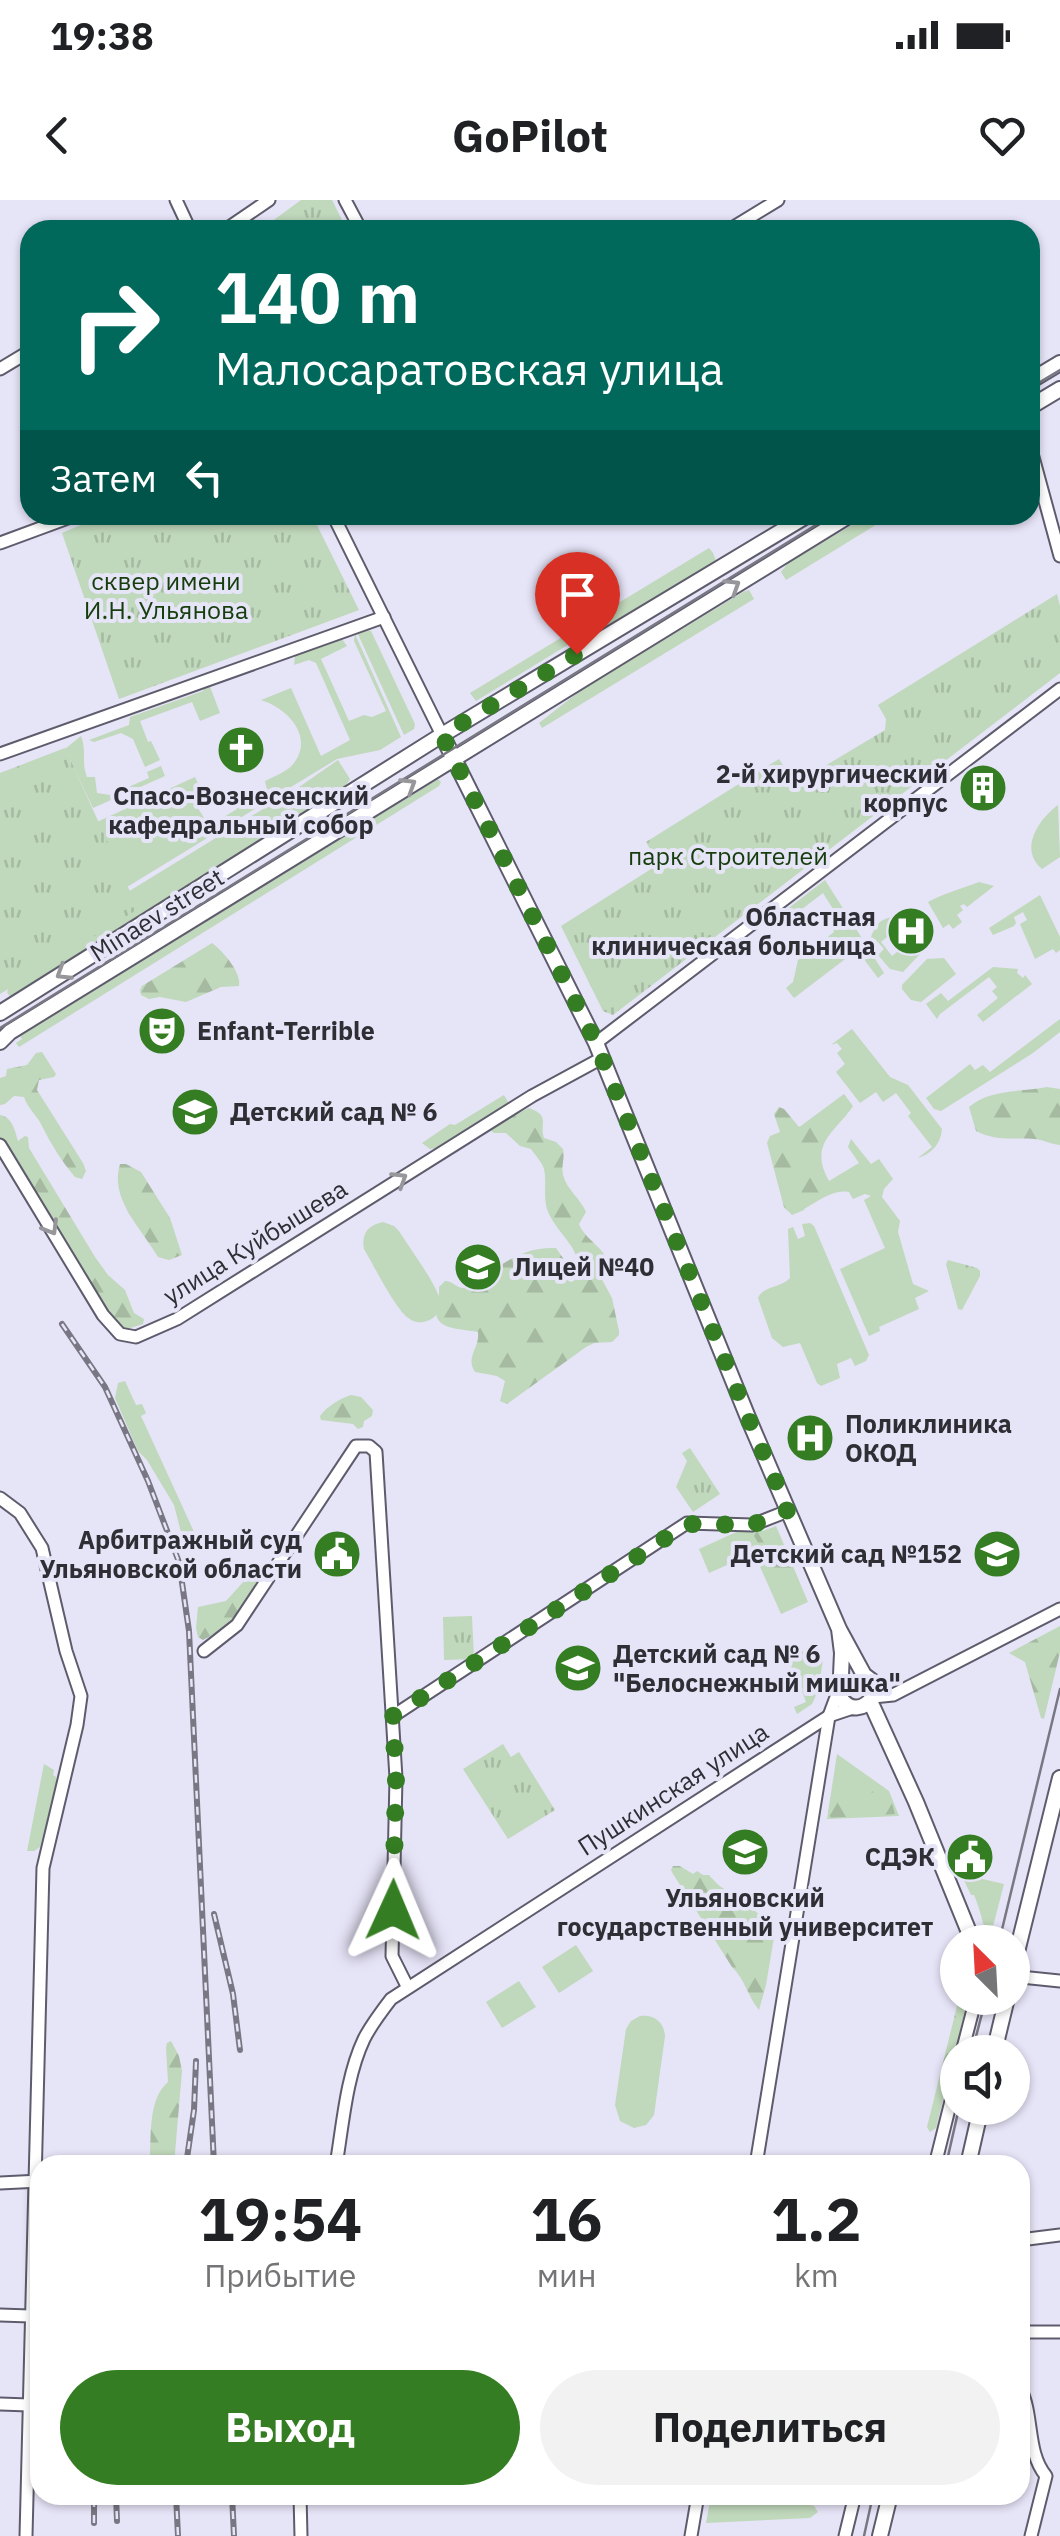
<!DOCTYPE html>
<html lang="ru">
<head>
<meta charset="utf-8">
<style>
  body { margin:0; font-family:"IBM Plex Sans",sans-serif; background:#f2f2f2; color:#202124; height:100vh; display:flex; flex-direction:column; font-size:38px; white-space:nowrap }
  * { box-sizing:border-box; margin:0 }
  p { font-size:32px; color:#757577 }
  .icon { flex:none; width:55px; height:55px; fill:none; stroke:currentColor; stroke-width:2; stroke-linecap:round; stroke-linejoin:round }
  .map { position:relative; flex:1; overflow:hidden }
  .side { position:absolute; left:30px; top:1955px; width:1000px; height:350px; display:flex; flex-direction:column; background:#fff; border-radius:30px; box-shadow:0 2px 8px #0004 }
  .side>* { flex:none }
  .top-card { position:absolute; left:20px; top:20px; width:1020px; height:305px; border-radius:30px; box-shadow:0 2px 8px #0004; background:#00695c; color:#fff; overflow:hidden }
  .needle { width:65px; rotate:336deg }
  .fabs { position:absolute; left:940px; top:1725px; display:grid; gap:20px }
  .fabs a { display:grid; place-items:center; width:90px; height:90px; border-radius:50%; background:#fff; box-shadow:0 2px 8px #0004; font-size:50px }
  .pin { position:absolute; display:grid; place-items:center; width:85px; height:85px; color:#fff; margin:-102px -42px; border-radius:50% 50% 50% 0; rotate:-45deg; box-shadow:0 0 10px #0007 }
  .pin .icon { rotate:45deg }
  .me { position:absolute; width:110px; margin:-55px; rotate:1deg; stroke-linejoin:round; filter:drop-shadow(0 0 8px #0008) }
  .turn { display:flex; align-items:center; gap:35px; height:210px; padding:0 30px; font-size:45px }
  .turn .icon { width:130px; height:130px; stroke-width:2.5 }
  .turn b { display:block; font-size:70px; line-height:85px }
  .then { display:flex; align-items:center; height:95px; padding:0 30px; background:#0003; gap:20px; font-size:38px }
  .eta { display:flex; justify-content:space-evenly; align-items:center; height:170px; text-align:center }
  .eta b { font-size:60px; font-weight:700; line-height:70px }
  .action { display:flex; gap:20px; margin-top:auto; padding:20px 30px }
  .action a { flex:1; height:115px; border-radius:60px; background:#347d22; color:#fff; font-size:40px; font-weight:700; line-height:115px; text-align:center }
  .action a+a { background:#f2f2f2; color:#202124 }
  .status { display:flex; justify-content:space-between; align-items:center; height:70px; padding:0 50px; background:#fff; direction:ltr }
  .status svg { height:28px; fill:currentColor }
  header { display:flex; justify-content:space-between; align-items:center; height:130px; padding:0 30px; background:#fff; font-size:45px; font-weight:700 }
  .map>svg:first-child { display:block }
  .grass { fill:#c0d8bb }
  .forest { fill:url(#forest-firs) }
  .park { fill:url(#park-tufts) }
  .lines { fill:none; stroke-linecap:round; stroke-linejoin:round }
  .minor-casing { stroke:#5e5c6c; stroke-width:15 }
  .major-casing { stroke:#5e5c6c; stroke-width:18 }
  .minor { stroke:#fff; stroke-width:11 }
  .major { stroke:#fff; stroke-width:14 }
  .tram { stroke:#797783; stroke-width:2.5 }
  .rail-casing { stroke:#797783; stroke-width:6 }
  .rail { stroke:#e6e4f7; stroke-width:2.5; stroke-dasharray:8; stroke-linecap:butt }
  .oneway { stroke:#97969a }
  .route { stroke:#347d22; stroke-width:18; stroke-dasharray:0 32.4 }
  .labels { text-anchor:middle; stroke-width:8; stroke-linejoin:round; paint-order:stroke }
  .park-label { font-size:25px; fill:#163d0c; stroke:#e6e4f7 }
  .poi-label { font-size:25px; font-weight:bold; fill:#2f2e35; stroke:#e6e4f7; text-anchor:end }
  .street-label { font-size:25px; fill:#2f2e35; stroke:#e6e4f7 }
</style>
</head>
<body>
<div class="status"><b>19:38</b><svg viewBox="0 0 49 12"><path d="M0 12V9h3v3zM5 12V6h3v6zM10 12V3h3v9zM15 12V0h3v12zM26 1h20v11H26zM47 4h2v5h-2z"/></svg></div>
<header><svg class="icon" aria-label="back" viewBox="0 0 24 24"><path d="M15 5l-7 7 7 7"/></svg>GoPilot<svg class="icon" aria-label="heart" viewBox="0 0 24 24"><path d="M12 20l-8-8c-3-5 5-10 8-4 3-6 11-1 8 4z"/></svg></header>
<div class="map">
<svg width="1060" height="2336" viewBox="0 0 1060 2336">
  <defs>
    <pattern id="forest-firs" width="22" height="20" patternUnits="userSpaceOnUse" patternTransform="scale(2.5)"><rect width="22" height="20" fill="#c0d8bb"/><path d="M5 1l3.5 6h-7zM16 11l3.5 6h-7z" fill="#a5baa1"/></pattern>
    <pattern id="park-tufts" width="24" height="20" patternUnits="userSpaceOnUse" patternTransform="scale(2.5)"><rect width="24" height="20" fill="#c0d8bb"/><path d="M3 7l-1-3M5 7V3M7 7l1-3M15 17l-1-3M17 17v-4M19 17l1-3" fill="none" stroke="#a5baa1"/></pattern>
  </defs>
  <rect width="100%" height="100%" fill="#e6e4f7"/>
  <g class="grass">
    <path d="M869 315H892L786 380 781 372 788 363Z"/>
    <path d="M709 348 713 353 716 361 603 430 579 438 476 501 470 493Z"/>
    <path d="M749 390 754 399 542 528 539 523 580 491 743 392Z"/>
    <path d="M364 429 371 431 415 524 414 529 404 535 357 432Z"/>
    <path d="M355 434 401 537 380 550 337 559 127 687 82 636 99 621 195 577 200 588 196 605 209 626 237 609 230 596 249 588 257 596 267 590 265 581C275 576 287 572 294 563 315 535 285 507 261 500L291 488 321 556 350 540 316 463 309 460 294 465 295 456 300 451 342 439 347 446 321 459 349 521 364 515 372 517 386 511 354 441Z"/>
    <path d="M205 484H209L220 513 200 521 192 502 140 521 148 542 151 541 160 560 145 567 133 539 121 533 94 542 89 540 129 525 130 517 203 491Z"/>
    <path d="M81 536C87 552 81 563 87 577H95L97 593 110 595 149 578 147 572 161 566 165 576 93 608 65 549Z"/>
    <path d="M338 560 350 579 346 585 329 596 324 594 314 600 312 609 10 797 7 792 22 757 302 585Z"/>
    <path d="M438 579 441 582 439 586 19 847 16 843 22 839 20 836Z"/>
    <path d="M1058 605 1060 657 1042 669C1018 649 1039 619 1058 605Z"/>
    <path d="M825 680 884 773 878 778 857 750 794 798 786 788 793 782 798 760 834 732 830 723 838 717 823 693 776 729 768 724Z"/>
    <path d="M979 682 994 686 967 707 964 704 960 706 963 710 957 715 962 722 953 729 949 724 943 728 928 702C945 693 961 689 979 682Z"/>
    <path d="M1040 695 1060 737V750L1056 753 1053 749 1035 759 1020 724 1027 720 1023 712 1014 717 1016 723 1014 726 993 735 989 728Z"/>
    <path d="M904 715 908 719 881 742 892 756 912 740 920 754 903 772 890 769 878 755 884 749 878 742 874 745 870 740C877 719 883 718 904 715Z"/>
    <path d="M944 758 956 774 921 802 911 800 902 789V785L927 759Z"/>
    <path d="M993 767 1018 769 1017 773 1023 778 1025 775 1032 784 983 822 977 815 998 798 992 791 997 787 989 777 940 814 937 819 926 804 941 793 948 801Z"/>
    <path d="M1060 819V832L1033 853 941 911 934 909 926 898 970 864 975 870 983 865 990 872Z"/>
    <path d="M852 829 890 877 908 885 942 929C941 944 931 954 918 958L932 947 908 916 911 913 896 893 883 902 876 892 860 903 836 872 845 864 837 853 842 849 837 843 831 845Z"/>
    <path d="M844 894 853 906C835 933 808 943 829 981L859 963 848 947 851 939 871 964 879 959 893 979 884 989 882 997 900 1021 898 1032 913 1084 929 1091 915 1098 919 1109 879 1127 880 1131 869 1136 840 1069 885 1048 864 1000 871 996 865 994 853 999 849 992C831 989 817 1003 802 1010L798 928Z"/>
    <path d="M504 895 509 904 438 948 430 949 422 943 450 924 455 925Z"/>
    <path d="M383 1022 394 1026 399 1031C408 1046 438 1086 440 1101 442 1119 420 1129 407 1117 394 1106 374 1066 364 1049 361 1034 368 1025 383 1022Z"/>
    <path d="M810 1023 814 1026 869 1155 866 1161 855 1166 851 1158 837 1164 840 1178 821 1186 817 1183 800 1143 783 1147 772 1138 758 1098C763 1086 781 1088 790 1078L788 1029 793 1027 798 1039 805 1036 802 1024Z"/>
    <path d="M125 1181 136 1205 142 1204 146 1213 141 1216 195 1334 188 1337 181 1332 174 1305 147 1260 138 1251 115 1198 118 1183Z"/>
    <path d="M776 1326 808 1402 781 1414 754 1353 709 1373 699 1349 745 1328 755 1327 763 1331Z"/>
    <path d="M791 1444 794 1449 799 1447 802 1451H804L809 1461 823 1460 818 1491 812 1504 797 1514 794 1507 806 1502 802 1491 803 1490 789 1462 780 1465 775 1453Z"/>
    <path d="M837 1554 889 1591 899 1616 827 1619Z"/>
    <path d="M44 1564 54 1570 53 1575 56 1577 57 1584 40 1647 34 1651H27Z"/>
    <path d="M961 1674 1004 1684 989 1742C983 1726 981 1711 974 1695H971Z"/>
    <path d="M576 1745 593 1771 559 1793 542 1767Z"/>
    <path d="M519 1781 536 1807 502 1828 486 1802Z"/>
    <path d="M640 1816C654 1814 664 1822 665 1836L654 1915 646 1925 634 1928 620 1921 615 1905 626 1829 631 1821Z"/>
    <path d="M711 2295H786L794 2297 797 2302 814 2306 818 2312 810 2318 706 2323Z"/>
  </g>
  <g class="forest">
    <path d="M212 743C223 751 242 773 239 786L221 787 186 802 160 797 149 799 141 795 140 790 142 786Z"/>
    <path d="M42 852 56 874 54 877 39 880 37 890 83 963 86 971 82 979 75 977C62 962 51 944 42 926 37 915 28 909 24 897L14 896 5 904 0 905V878L6 876 7 869 27 865 36 853Z"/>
    <path d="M1047 887 1060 889V945C1050 944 1044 940 1035 939 1013 937 997 942 976 931L969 907C989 889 1022 892 1047 887Z"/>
    <path d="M779 907 784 909 799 927 815 920 828 922 831 927 821 944 819 960 825 988 806 1003 804 1010 792 1015 784 1007 767 943 770 936 780 932 774 914Z"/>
    <path d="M529 908C551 916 539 923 544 938L556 942 563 949C565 959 561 965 563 975 567 990 580 998 586 1012L579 1024C585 1040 606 1048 609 1065L600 1071 599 1074 612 1098 619 1131V1135L612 1142 594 1143 586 1147 507 1204 500 1201 505 1181 497 1176 475 1172C465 1157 480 1148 478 1132 466 1129 436 1131 436 1112 436 1104 440 1098 439 1087L445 1081C453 1081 456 1088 464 1088 497 1070 518 1046 556 1048L563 1058 565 1079 571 1082 577 1079C586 1049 556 1035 547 1009 543 996 547 982 544 969 542 962 535 955 531 949L520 946 506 933H494L491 931 494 925Z"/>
    <path d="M0 915C12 917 15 930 18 941L25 936 28 937 29 948 95 1057 108 1075 125 1090 134 1113 144 1119 143 1124 127 1129 117 1127 40 1003 37 994 0 941Z"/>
    <path d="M120 964H126L141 972 170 1018 182 1055 169 1060 158 1057C142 1029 109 999 120 964Z"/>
    <path d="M351 1195 361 1197 373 1210 372 1216 364 1221 363 1227 358 1229 353 1224 321 1220 320 1216C326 1207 341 1198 351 1195Z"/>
    <path d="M773 1328 778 1331 800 1384V1388L797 1391 791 1390 775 1371 754 1336 757 1330 763 1332Z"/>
    <path d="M266 1361 270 1364 268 1374 250 1394 240 1413 216 1433 203 1440 198 1437 196 1428 198 1407 226 1401 245 1380Z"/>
    <path d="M1060 1426V1452L1044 1519 1041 1518 1025 1462 1009 1453Z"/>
    <path d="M841 1580 857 1594 867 1596 878 1587 882 1586 890 1596 895 1614 831 1618 828 1613 834 1582Z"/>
    <path d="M673 1666H680L693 1674 697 1671 703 1675H709C721 1689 722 1687 736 1696 750 1705 764 1719 775 1731L766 1785 759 1810C748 1797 745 1779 732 1767L673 1674 671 1670Z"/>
    <path d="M959 1798H968L936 1928 930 1932 927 1927Z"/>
    <path d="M171 1841 179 1856 182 1871 174 1965C167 1965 153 1964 150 1958 151 1932 149 1898 168 1882L166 1848 167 1843Z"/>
  </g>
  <g class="park">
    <path d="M301 0H332L347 30H260Z"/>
    <path d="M104 315H312L359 410 119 499 62 333Z"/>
    <path d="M1057 394 1060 406V473L613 815 603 811 561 726 659 664 646 642 779 559 795 584 885 530 886 519 878 505Z"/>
    <path d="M65 548 138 709 0 794V573Z"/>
    <path d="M948 1060 977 1068 980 1071V1076L962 1110 958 1109 946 1064Z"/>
    <path d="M690 1248 720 1294 693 1312 676 1287 687 1261 682 1253Z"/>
    <path d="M472 1416 474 1459 444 1460 443 1417Z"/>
    <path d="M503 1544 511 1557 519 1552 555 1610 508 1639 463 1569Z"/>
  </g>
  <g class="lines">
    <g class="minor-casing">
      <g id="minor">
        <path d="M176 0 190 30"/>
        <path d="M345 0 361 30"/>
        <path d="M225 30 269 0"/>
        <path d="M729 30 778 0"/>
        <path d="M0 169 30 151"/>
        <path d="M1030 246 1060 356"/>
        <path d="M333 315 442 535"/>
        <path d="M0 343 76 315"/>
        <path d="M0 554 384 417"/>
        <path d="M596 843 1060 489"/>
        <path d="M0 945 103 1115 120 1134 136 1137 177 1119 532 896 602 858"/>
        <path d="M0 1298 20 1313 42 1348 66 1451 81 1496 77 1525 43 1668 26 2336"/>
        <path d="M204 1451 237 1425 356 1246H369L376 1252 396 1578 392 1756 407 1786"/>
        <path d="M873 1497 893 1495 1060 1409"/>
        <path d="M393 1516 687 1323 752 1325 788 1311"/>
        <path d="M1012 1776 1060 1781"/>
        <path d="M962 1852 976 1798"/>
        <path d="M336 1965C343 1924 346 1877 364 1839 371 1825 381 1812 391 1799L829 1516 853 1508"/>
        <path d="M756 1965 829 1516 838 1492"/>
        <path d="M935 1965 958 1873"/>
        <path d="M0 1983 40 1981"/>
        <path d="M1020 2040 1060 2035"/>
        <path d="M0 2115 30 2116"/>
        <path d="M1020 2132H1060"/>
        <path d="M1020 2188C1034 2215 1026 2252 1046 2276L1031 2336"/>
        <path d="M0 2204 29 2205"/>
        <path d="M300 2295 301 2336"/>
        <path d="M691 2336 698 2295"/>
        <path d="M845 2336 855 2295"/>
      </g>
    </g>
    <g class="major-casing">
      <g id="major">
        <path d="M1030 181 1060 163"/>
        <path d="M1030 207 1060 189"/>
        <path d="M442 535 596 843 749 1220 839 1429 864 1475 872 1481 873 1497C864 1510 849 1512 840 1497L842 1453 839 1429"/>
        <path d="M0 813 442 535 808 315"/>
        <path d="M0 842 10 832 850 315"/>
        <path d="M870 1501 916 1602 973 1742"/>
        <path d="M1012 1772 1060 1578"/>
        <path d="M994 1852 1007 1798"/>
        <path d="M968 1965 981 1908"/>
        <path d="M880 2336 890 2295"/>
      </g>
    </g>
    <use href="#minor" class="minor"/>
    <use href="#major" class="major"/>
    <g class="tram">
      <path d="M1030 188 1060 170"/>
      <path d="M0 828 832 315"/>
      <path d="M999 1742 1060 1489"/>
      <path d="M972 1852 986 1798"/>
      <path d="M946 1965 959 1908"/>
      <path d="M864 2336 873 2295"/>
    </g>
    <g class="rail-casing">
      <g id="rail">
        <path d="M62 1124 105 1187 148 1281 179 1362 189 1431 214 1965"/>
        <path d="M214 1714 233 1794 240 1850"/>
        <path d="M186 1965 194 1910 196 1861"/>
        <path d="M116 2295 117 2321"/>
        <path d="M176 2295 178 2336"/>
        <path d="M232 2295 234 2336"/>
        <path d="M94 2323V2295"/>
      </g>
    </g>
    <use href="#rail" class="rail"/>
  </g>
  <defs><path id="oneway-chevron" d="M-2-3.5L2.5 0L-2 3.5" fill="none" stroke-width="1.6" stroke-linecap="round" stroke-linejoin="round" transform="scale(2.5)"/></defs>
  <g class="oneway">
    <use href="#oneway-chevron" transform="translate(733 386) rotate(-32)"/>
    <use href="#oneway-chevron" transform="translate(409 585) rotate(-32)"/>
    <use href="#oneway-chevron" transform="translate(63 773) rotate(148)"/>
    <use href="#oneway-chevron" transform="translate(400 979) rotate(-32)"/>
    <use href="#oneway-chevron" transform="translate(51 1028) rotate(59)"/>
  </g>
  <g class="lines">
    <path class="route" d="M393 1710 396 1578 393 1516 687 1324 752 1325 788 1310 749 1220 596 843 442 535 577 454"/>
  </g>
  <defs>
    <g id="church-disc" transform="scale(2.5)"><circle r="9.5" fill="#347d22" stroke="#e6e4f7"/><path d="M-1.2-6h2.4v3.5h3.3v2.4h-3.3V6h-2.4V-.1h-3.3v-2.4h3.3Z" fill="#fff"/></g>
    <g id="building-disc" transform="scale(2.5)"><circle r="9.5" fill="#347d22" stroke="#e6e4f7"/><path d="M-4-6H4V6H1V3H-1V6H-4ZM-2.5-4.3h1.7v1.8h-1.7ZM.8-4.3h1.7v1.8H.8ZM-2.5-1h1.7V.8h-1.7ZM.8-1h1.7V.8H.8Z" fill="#fff"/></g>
    <g id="hospital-disc" transform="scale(2.5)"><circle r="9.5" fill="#347d22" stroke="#e6e4f7"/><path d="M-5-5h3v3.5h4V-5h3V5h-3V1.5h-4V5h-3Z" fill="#fff"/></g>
    <g id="theatre-disc" transform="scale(2.5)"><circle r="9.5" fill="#347d22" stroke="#e6e4f7"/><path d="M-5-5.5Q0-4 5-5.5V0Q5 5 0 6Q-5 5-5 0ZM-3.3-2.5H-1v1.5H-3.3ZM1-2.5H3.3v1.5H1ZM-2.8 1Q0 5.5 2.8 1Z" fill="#fff"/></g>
    <g id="school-disc" transform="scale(2.5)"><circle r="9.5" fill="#347d22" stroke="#e6e4f7"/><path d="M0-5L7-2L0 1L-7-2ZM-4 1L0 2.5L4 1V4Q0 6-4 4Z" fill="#fff"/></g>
    <g id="civic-disc" transform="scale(2.5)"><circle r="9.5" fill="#347d22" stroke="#e6e4f7"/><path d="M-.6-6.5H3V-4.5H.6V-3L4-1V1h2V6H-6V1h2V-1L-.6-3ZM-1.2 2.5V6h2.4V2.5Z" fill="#fff"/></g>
    <g id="university-disc" transform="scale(2.5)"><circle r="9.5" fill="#347d22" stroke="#e6e4f7"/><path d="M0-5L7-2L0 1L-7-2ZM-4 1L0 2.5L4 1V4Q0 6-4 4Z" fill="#fff"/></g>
  </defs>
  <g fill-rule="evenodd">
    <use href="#church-disc" x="241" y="550"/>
    <use href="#building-disc" x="983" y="588"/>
    <use href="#hospital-disc" x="911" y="731"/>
    <use href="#theatre-disc" x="162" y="831"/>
    <use href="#school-disc" x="195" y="912"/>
    <use href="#school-disc" x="478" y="1067"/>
    <use href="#hospital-disc" x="810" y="1238"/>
    <use href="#civic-disc" x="337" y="1354"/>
    <use href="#school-disc" x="997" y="1354"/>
    <use href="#school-disc" x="578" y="1468"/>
    <use href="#university-disc" x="745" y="1652"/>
    <use href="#civic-disc" x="970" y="1657"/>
  </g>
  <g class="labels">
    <g class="park-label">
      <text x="166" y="390">сквер имени<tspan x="166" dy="29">И.Н. Ульянова</tspan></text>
      <text x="728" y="665">парк Строителей</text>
    </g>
    <g class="poi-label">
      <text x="948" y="583">2-й хирургический<tspan x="948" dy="29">корпус</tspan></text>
      <text x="241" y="605" text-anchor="middle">Спасо-Вознесенский<tspan x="241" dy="29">кафедральный собор</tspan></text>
      <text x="876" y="726">Областная<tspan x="876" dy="29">клиническая больница</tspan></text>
      <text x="197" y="840" text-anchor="start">Enfant-Terrible</text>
      <text x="230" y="921" text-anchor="start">Детский сад № 6</text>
      <text x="513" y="1076" text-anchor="start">Лицей №40</text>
      <text x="845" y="1233" text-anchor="start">Поликлиника<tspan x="845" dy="29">ОКОД</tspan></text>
      <text x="302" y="1349">Арбитражный суд<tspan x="302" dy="29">Ульяновской области</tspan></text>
      <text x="962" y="1363">Детский сад №152</text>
      <text x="613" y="1463" text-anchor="start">Детский сад № 6<tspan x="613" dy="29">"Белоснежный мишка"</tspan></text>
      <text x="935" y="1666">СДЭК</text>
      <text x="745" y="1707" text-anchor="middle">Ульяновский<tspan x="745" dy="29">государственный университет</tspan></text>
    </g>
    <g class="street-label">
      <text transform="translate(157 715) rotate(-32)" y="9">Minaev street</text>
      <text transform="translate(255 1042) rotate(-32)" y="9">улица Куйбышева</text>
      <text transform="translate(673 1589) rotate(-33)" y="9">Пушкинская улица</text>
    </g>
  </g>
</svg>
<div class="fabs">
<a><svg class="needle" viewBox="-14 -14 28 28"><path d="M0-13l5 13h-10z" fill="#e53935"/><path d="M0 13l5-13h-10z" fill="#757577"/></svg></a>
<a><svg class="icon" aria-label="sound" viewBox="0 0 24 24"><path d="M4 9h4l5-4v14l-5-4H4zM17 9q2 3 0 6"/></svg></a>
</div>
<div class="pin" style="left:577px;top:454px;background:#d93025"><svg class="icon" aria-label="arrive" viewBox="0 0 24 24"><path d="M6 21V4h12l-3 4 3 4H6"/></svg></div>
<svg class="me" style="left:393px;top:1710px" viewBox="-20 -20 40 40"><path d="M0-17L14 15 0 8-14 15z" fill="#347d22" stroke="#fff" stroke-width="4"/></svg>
<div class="top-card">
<div class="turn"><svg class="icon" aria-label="right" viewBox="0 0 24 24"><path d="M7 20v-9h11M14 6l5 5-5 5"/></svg><div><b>140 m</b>Малосаратовская улица</div></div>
<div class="then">Затем<svg class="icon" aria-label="left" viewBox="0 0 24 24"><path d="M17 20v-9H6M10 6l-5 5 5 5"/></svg></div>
</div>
<section class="side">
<div class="eta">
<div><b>19:54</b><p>Прибытие</p></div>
<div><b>16</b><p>мин</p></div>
<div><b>1.2</b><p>km</p></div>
</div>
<div class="action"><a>Выход</a><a>Поделиться</a></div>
</section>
</div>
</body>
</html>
